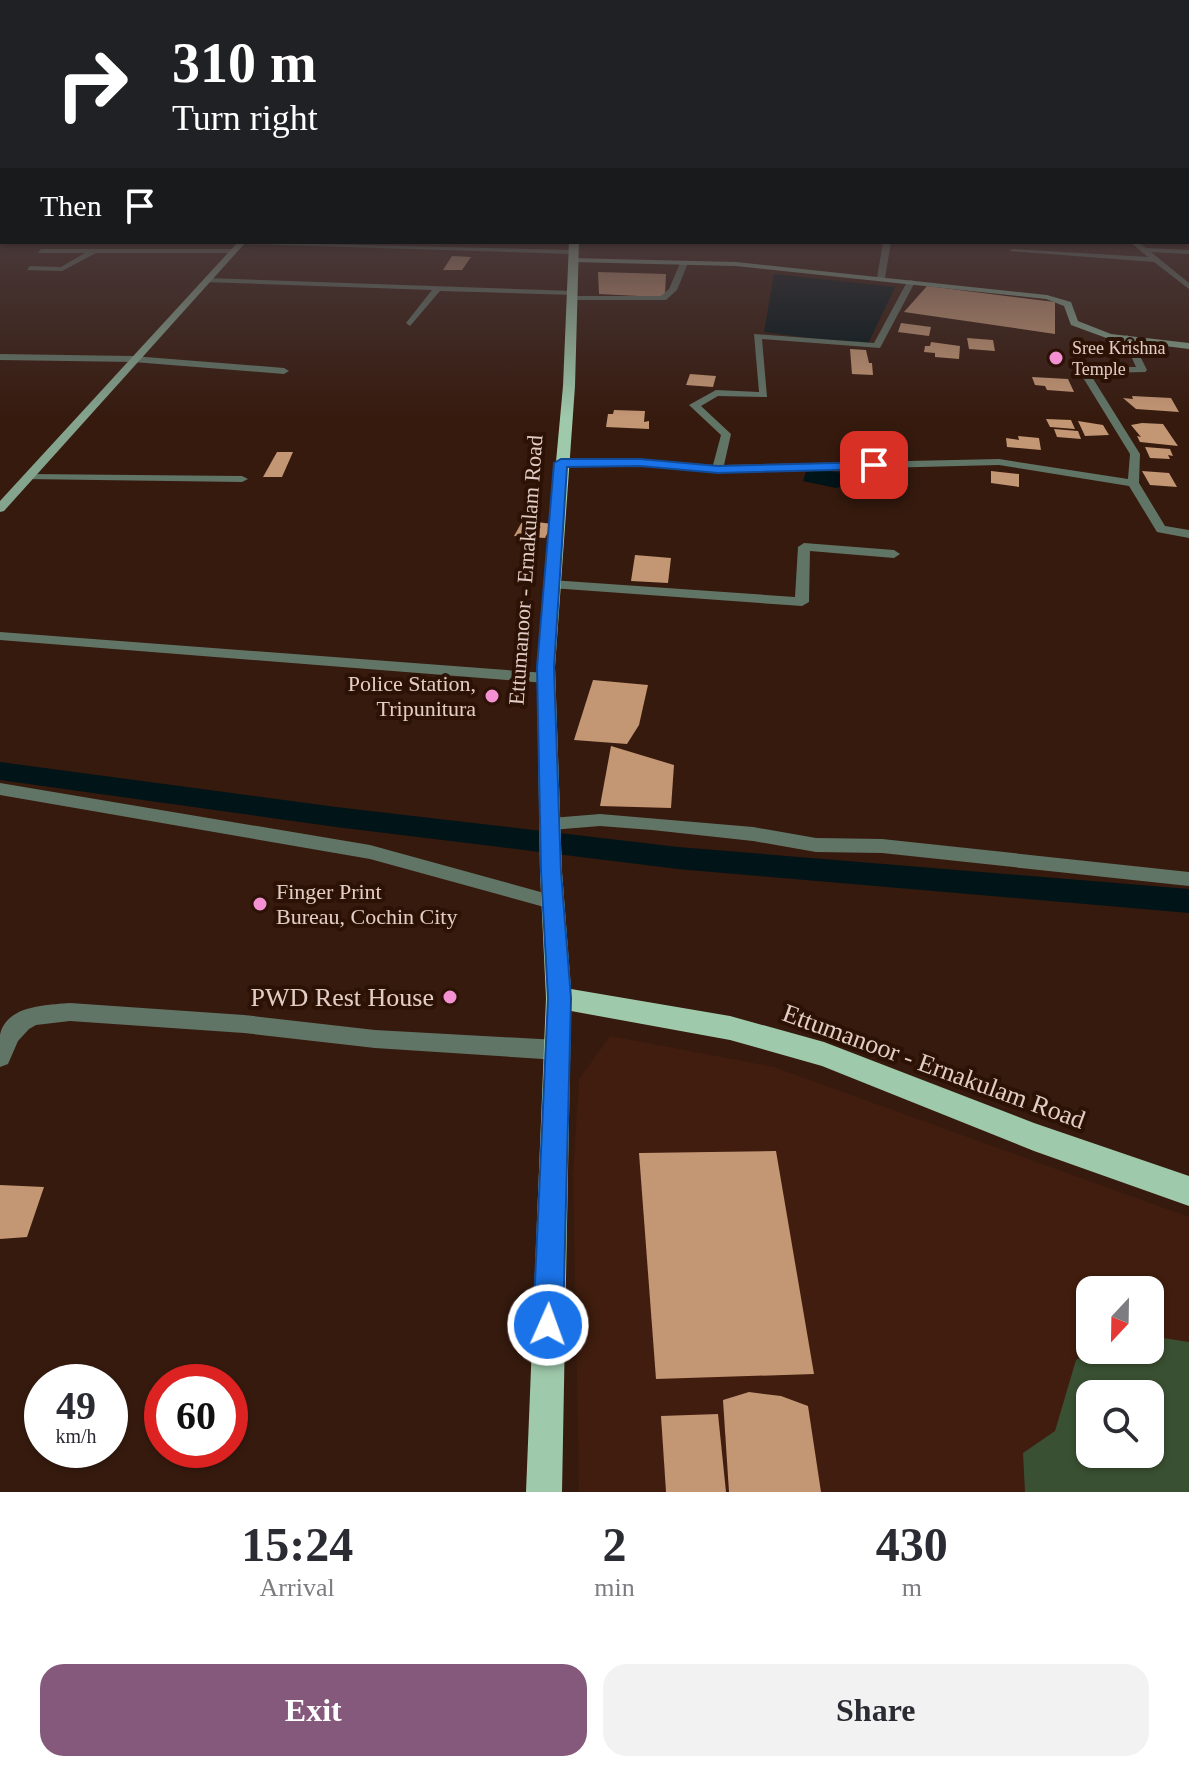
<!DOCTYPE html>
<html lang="en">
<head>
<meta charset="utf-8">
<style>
  body { margin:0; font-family:Georgia,serif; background:#f2f2f3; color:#2b2b33; height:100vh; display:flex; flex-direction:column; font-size:30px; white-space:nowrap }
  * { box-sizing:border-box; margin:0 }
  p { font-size:26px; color:#7c7c81 }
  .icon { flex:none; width:44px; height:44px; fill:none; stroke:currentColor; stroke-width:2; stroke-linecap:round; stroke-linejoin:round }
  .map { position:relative; height:1492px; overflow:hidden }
  .details { display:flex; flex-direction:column; background:#fff; flex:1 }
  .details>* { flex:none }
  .banner { position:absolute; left:0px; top:0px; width:1190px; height:244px; box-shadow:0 2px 6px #0004; background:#202124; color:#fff; overflow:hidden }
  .needle { width:52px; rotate:202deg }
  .controls { position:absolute; left:1076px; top:1276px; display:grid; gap:16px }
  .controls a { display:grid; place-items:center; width:88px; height:88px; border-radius:16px; background:#fff; box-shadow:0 2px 6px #0004; font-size:40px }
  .speed { position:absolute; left:24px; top:1364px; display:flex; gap:16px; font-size:40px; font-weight:700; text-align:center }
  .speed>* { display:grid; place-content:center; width:104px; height:104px; border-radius:50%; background:#fff; box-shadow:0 2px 6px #0004; line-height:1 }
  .speed small { font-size:20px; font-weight:400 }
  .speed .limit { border:12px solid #d22; background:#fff; color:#111 }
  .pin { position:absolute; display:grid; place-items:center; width:68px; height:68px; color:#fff; margin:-34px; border-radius:16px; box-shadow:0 4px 12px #0006 }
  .me { position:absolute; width:88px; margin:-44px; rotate:2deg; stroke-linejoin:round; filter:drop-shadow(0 0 6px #0008) }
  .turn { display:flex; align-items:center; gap:28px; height:168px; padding:0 40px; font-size:36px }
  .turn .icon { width:104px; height:104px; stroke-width:2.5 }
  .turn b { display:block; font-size:56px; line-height:68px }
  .then { display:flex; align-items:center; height:76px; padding:0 40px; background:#0003; gap:16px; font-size:30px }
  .eta { display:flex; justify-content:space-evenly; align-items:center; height:136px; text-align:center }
  .eta b { font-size:48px; font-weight:600; line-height:56px }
  .primary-button { display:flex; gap:16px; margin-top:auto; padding:16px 40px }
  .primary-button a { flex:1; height:92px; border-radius:24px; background:#85597b; color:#fff; font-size:32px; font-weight:600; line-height:92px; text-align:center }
  .primary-button a+a { background:#f2f2f3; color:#2b2b33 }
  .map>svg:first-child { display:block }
  .built { fill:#401d0e; fill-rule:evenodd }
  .green { fill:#3a5032; fill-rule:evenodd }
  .water { fill:#011418 }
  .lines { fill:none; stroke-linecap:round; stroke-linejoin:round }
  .canal { fill:#011418; fill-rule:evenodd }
  .building { fill:#c39674 }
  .minor { fill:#617567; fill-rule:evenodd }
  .secondary { fill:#84a48e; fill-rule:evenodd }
  .primary { fill:#9fc9ab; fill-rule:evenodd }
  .route { fill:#1a73e8; stroke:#114b97; stroke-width:2 }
  .poi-dot { fill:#f491d3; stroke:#2c1105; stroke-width:3 }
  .labels { text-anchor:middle; stroke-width:8; stroke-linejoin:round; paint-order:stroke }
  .far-poi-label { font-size:18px; fill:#e2cec6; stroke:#2c1105; text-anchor:start }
  .street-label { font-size:22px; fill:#e2cec6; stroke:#2c1105 }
  .poi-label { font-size:22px; fill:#e2cec6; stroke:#2c1105; text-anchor:end }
  .near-poi-label { font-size:26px; fill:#e2cec6; stroke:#2c1105; text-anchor:end }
  .near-street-label { font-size:26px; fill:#e2cec6; stroke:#2c1105 }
</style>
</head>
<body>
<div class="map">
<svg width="1189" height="1492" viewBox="0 0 1189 1492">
  <rect width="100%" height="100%" fill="#361a0e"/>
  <path class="built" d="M610 1036 774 1067 1189 1217V1492H579L573 1174 579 1079ZM1090 1290H1150V1350H1090ZM1090 1394H1150V1454H1090Z"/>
  <path class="green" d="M1150 1336 1189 1342V1492H1025L1023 1453 1055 1431 1076 1360 1093 1350H1150ZM1090 1394H1150V1454H1090Z"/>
  <g class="water">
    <path d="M774 274 895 287 867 346 764 332Z"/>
    <path d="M823 470 849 474V485L836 488 803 481 806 472Z"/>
  </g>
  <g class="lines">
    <path class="canal" d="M0 762 336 807 678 847 1189 889V913L678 869 336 827 0 780Z"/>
  </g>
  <g class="building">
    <path d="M452 256 471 257 462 270H443Z"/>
    <path d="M598 272 666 274 665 294 659 297 599 294Z"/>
    <path d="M927 286 1055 302V334L904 312Z"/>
    <path d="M901 323 931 327 929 336 898 332Z"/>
    <path d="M967 338 993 340 995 351 969 349Z"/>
    <path d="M931 342 960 346 959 359 935 357V353L924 352 925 346H930Z"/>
    <path d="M850 349 866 350 869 363H872L873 375 852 374Z"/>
    <path d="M690 374 716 376 713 387 686 385Z"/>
    <path d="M1032 377 1068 379 1074 392 1047 390 1045 386 1035 385Z"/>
    <path d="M1132 396 1171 398 1179 412 1136 409 1123 398 1133 399Z"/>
    <path d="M614 410 645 411 644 422 649 421V429L606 427 608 414H613Z"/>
    <path d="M1046 419 1071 420 1075 429 1050 427Z"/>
    <path d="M1078 421 1103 425 1109 435 1085 436Z"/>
    <path d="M1142 423 1163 424 1178 446 1140 442 1137 436 1141 437 1131 425Z"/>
    <path d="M1054 429 1078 431 1081 439 1057 437Z"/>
    <path d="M1018 436 1039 438 1041 450 1007 447 1006 438 1019 440Z"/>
    <path d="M1145 447 1170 449 1173 456 1168 455 1170 459 1150 458Z"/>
    <path d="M277 452H293L282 477H263Z"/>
    <path d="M991 471 1019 474V487L991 483Z"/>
    <path d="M1142 471 1169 473 1177 487 1150 485Z"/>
    <path d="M523 520 552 524 545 538 514 536Z"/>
    <path d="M635 555 671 558 668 583 631 581Z"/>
    <path d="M593 680 648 685 639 725 627 744 574 740Z"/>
    <path d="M611 746 674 765 671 808 600 806Z"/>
    <path d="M776 1151 814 1374 656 1379 639 1153Z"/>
    <path d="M0 1185 44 1187 27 1237 0 1239Z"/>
    <path d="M749 1392 781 1396 808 1406 821 1492H729L723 1400Z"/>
    <path d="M718 1414 726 1492H666L661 1416Z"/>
  </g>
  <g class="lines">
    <g class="minor">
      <path d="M238 242 572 250 576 252 572 254 242 244Z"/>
      <path d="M883 242H891L885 278 881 280 877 278Z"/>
      <path d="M1130 242H1138L1146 248 1189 250V254L1151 252 1189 283V289L1154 262 1009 251 1013 249 1148 257Z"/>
      <path d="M41 249H233L237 251 233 253H96L62 271 27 270 30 266 61 267 85 253H38Z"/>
      <path d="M681 261 688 263 677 290 666 300H573L569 298 573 296H661L669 289Z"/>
      <path d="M207 278 573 291 577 293 573 295 440 291 410 326 406 323 432 290 204 282Z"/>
      <path d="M911 280 915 282 880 348 762 339 767 397 718 396 701 406 731 434 724 465 999 459 1128 479 1130 454 1082 376 1095 367H1136L1123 338 1127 335 1131 338 1147 370 1145 372 1097 373 1092 377 1140 454 1139 483 1165 526 1189 530V538L1157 532 1129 486 999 465 718 472 640 465 561 466 555 463 561 460 640 459 713 465 721 435 689 405 716 390 759 392 754 334 874 343 907 282Z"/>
      <path d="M0 354 133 356 284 368 289 371 284 374 133 362 0 360Z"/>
      <path d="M28 474 242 476 248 479 242 482 24 479 22 477Z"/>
      <path d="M804 543 894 550 900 554 894 558 810 551 809 602 802 606 551 588 544 584 551 580 795 597 798 547Z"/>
      <path d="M0 632 546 673 553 678 546 683 0 640Z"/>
      <path d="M0 783 370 845 555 896 562 898 564 903 562 908 555 910 370 859 0 795Z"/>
      <path d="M600 814 753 827 816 838 882 839 1189 872V886L882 853 816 852 753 841 652 830 600 826 551 830 545 829 542 824 545 819 551 818Z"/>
      <path d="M70 1003 244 1015 375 1030 558 1040 566 1043 569 1050 566 1057 558 1060 375 1048 244 1033 70 1021 36 1025 29 1029 18 1041 8 1064 0 1067C0 1057 0 1045 0 1035 6 1005 47 1005 70 1003Z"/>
    </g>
    <g class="secondary">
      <path d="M238 242H246L4 511 0 512V501Z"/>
      <path d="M570 258 736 262 1047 295 1071 302 1078 321 1111 334 1189 343V349L1109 339 1071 325 1064 306 1046 299 736 266 573 262Z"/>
    </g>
    <path class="primary" d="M569 242H579L575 386 555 667 562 872 571 989 730 1016 824 1042 1034 1123 1189 1176V1206L1034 1151 822 1066 730 1040 571 1011 562 1492H526L546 998 540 872 537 667 563 386Z"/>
  </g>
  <linearGradient id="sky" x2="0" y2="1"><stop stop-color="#1e0e08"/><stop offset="0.5" stop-color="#4c3e41"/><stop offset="1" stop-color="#4c3e41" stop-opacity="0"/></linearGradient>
  <rect width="1189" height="418" fill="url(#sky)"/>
  <path class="route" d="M640 459 718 466 874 462 881 465 874 469 718 473 640 466 567 467 554 667 561 872 571 998 563 1325 558 1336 548 1340 537 1336 533 1325 548 998 541 872 537 667 554 463 561 459Z"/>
  <g class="poi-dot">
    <circle cx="1056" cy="358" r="8"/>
    <circle cx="492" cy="696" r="8"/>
    <circle cx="260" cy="904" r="8"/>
    <circle cx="450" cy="997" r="8"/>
  </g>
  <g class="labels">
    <g class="far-poi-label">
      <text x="1072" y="354">Sree Krishna<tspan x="1072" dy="21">Temple</tspan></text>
    </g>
    <g class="street-label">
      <text transform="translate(525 570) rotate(-86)" y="8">Ettumanoor - Ernakulam Road</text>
    </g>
    <g class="poi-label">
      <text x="476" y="691">Police Station,<tspan x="476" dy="25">Tripunitura</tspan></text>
      <text x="276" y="899" text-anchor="start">Finger Print<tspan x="276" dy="25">Bureau, Cochin City</tspan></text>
    </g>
    <g class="near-poi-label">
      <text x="434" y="1006">PWD Rest House</text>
    </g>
    <g class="near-street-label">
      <text transform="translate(934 1066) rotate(20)" y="9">Ettumanoor - Ernakulam Road</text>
    </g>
  </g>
</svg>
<div class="controls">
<a><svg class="needle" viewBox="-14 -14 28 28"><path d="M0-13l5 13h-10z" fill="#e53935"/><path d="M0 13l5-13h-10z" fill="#7c7c81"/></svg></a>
<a><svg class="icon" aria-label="search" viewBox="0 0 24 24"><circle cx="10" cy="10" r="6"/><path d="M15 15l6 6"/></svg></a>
</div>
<div class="speed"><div>49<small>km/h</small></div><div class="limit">60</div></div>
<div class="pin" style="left:874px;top:465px;background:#d93025"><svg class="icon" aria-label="arrive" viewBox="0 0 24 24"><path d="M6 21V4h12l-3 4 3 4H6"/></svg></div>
<svg class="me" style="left:548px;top:1325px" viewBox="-20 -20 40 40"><circle r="17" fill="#1a73e8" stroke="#fff" stroke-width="3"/><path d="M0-11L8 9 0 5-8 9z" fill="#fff"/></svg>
<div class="banner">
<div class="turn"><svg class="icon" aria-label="right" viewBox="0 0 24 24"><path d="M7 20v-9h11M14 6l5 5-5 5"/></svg><div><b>310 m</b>Turn right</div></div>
<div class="then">Then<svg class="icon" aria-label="arrive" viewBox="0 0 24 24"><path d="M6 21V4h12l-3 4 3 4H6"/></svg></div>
</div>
</div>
<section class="details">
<div class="eta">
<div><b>15:24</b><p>Arrival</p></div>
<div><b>2</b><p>min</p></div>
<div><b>430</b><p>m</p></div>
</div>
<div class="primary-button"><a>Exit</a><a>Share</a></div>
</section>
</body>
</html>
